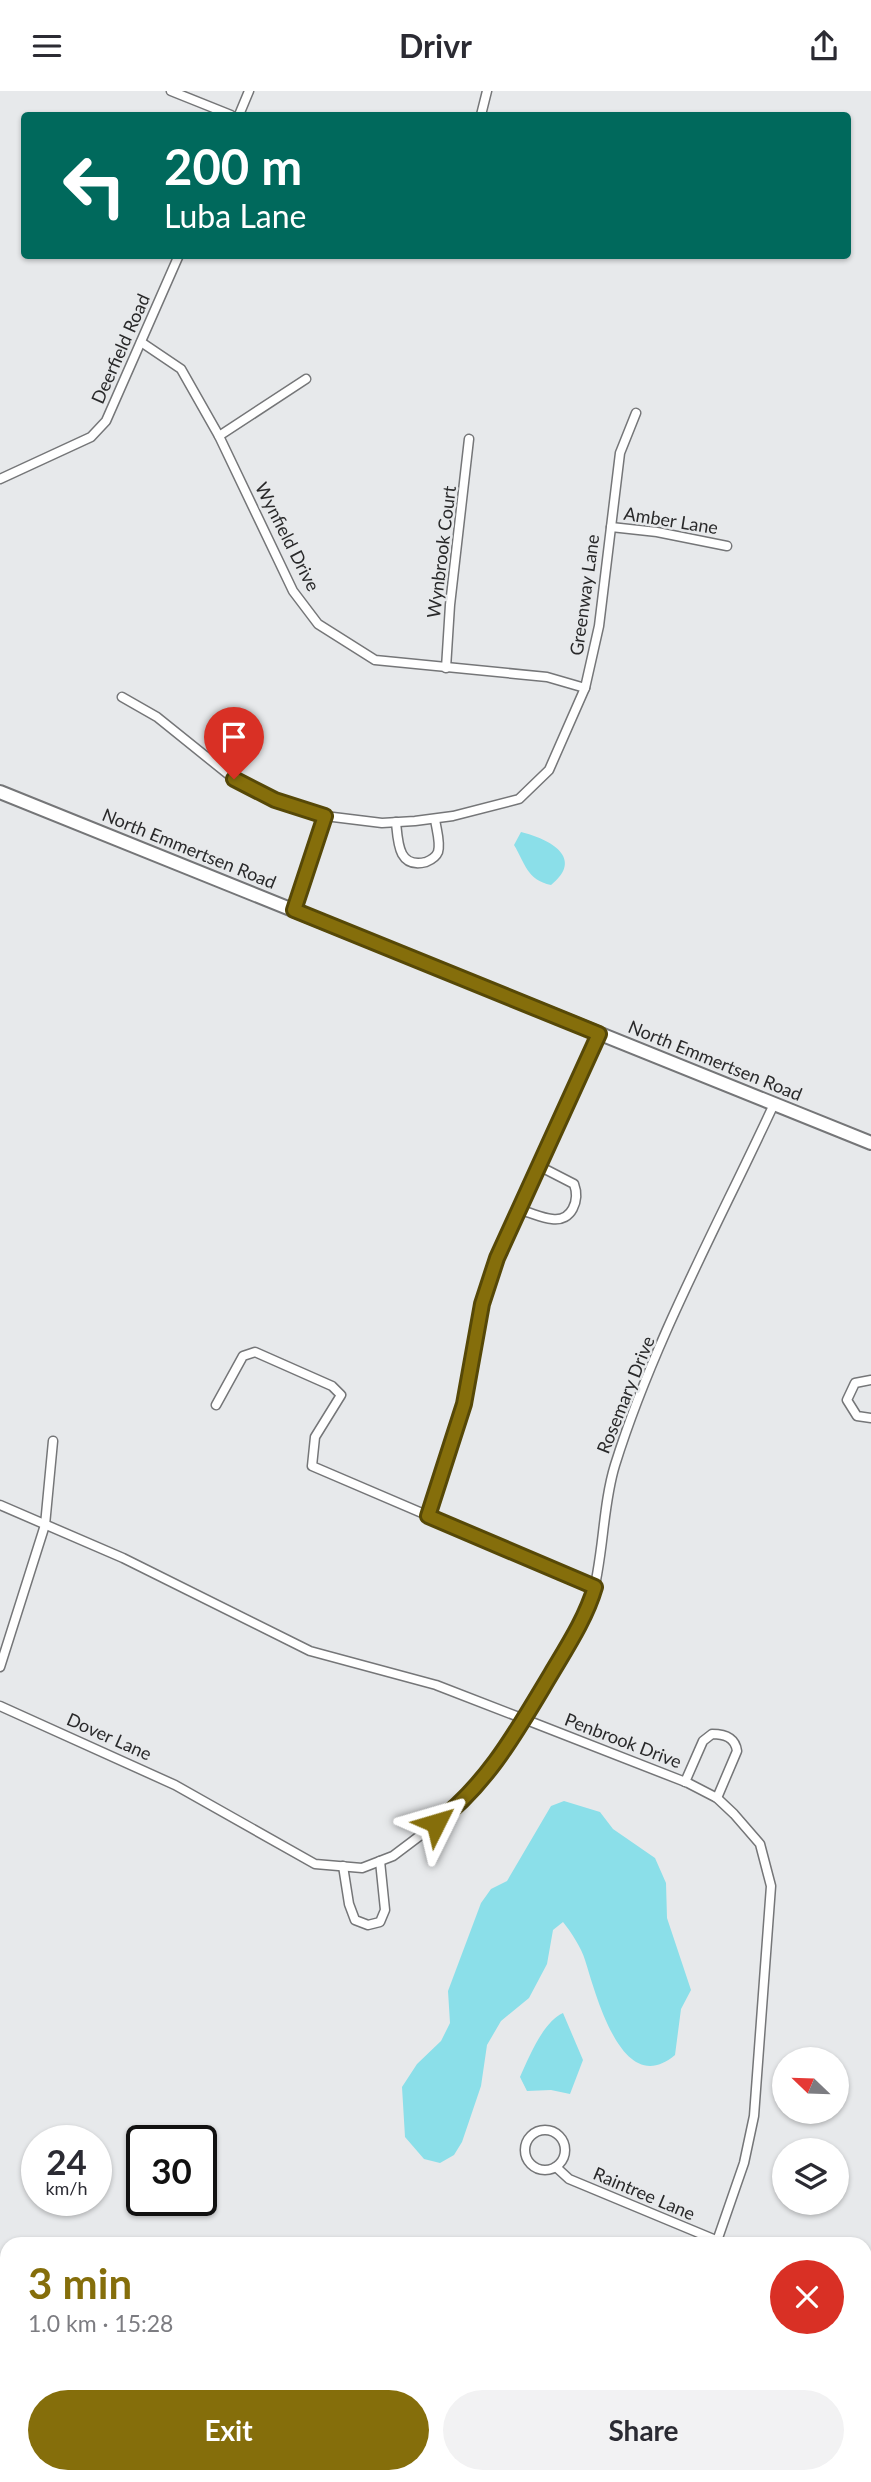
<!DOCTYPE html>
<html lang="en">
<head>
<meta charset="utf-8">
<style>
  body { margin:0; font-family:Lato,sans-serif; background:#f2f2f3; color:#2b2b33; height:100vh; display:flex; flex-direction:column; font-size:26px; white-space:nowrap }
  * { box-sizing:border-box; margin:0 }
  p { font-size:23px; color:#7c7c81 }
  .icon { flex:none; width:38px; height:38px; fill:none; stroke:currentColor; stroke-width:2; stroke-linecap:round; stroke-linejoin:round }
  .map { position:relative; flex:1; overflow:hidden }
  .details { position:absolute; left:0px; top:2146px; width:872px; height:247px; display:flex; flex-direction:column; background:#fff; border-radius:21px 21px 0 0; box-shadow:0 2px 5px #0004 }
  .details>* { flex:none }
  .hud { position:absolute; left:21px; top:21px; width:830px; height:147px; border-radius:7px; box-shadow:0 2px 5px #0004; background:#00695c; color:#fff; overflow:hidden }
  .needle { width:46px; rotate:293deg }
  .buttons { position:absolute; left:772px; top:1956px; display:grid; gap:14px }
  .buttons a { display:grid; place-items:center; width:77px; height:77px; border-radius:50%; background:#fff; box-shadow:0 2px 5px #0004; font-size:35px }
  .speed { position:absolute; left:21px; top:2034px; display:flex; gap:14px; font-size:35px; font-weight:700; text-align:center }
  .speed>* { display:grid; place-content:center; width:91px; height:91px; border-radius:50%; background:#fff; box-shadow:0 2px 5px #0004; line-height:1 }
  .speed small { font-size:18px; font-weight:400 }
  .speed .limit { border:4px solid #111; border-radius:10px; background:#fff; color:#111 }
  .pin { position:absolute; display:grid; place-items:center; width:60px; height:60px; color:#fff; margin:-72px -30px; border-radius:50% 50% 50% 0; rotate:-45deg; box-shadow:0 0 7px #0007 }
  .pin .icon { rotate:45deg }
  .me { position:absolute; width:77px; margin:-38px; rotate:50deg; stroke-linejoin:round; filter:drop-shadow(0 0 5px #0008) }
  .turn { display:flex; align-items:center; gap:24px; height:147px; padding:0 28px; font-size:32px }
  .turn .icon { width:91px; height:91px; stroke-width:2.5 }
  .turn b { display:block; font-size:49px; line-height:60px }
  .round { display:grid; place-items:center; flex:none; width:74px; height:74px; border-radius:37px; background:#f2f2f3 }
  .overview { display:flex; align-items:center; justify-content:space-between; height:119px; padding:0 28px }
  h1 { font-size:42px; font-weight:700; line-height:52px; color:#856e0b }
  .button { display:flex; gap:14px; margin-top:auto; padding:14px 28px }
  .button a { flex:1; height:80px; border-radius:42px; background:#856e0b; color:#fff; font-size:28px; font-weight:700; line-height:80px; text-align:center }
  .button a+a { background:#f2f2f3; color:#2b2b33 }
  header { display:flex; justify-content:space-between; align-items:center; height:91px; padding:0 28px; background:#fff; font-size:32px; font-weight:700 }
  .map>svg:first-child { display:block }
  .water { fill:#8bdfe9 }
  .lines { fill:none; stroke-linecap:round; stroke-linejoin:round }
  .street-casing { stroke:#757678; stroke-width:11 }
  .secondary-casing { stroke:#757678; stroke-width:16 }
  .street { stroke:#fff; stroke-width:8 }
  .secondary { stroke:#fff; stroke-width:12 }
  .route-casing { stroke:#564807; stroke-width:18 }
  .route { stroke:#856e0b; stroke-width:12 }
  .labels { text-anchor:middle; stroke-width:5; stroke-linejoin:round; paint-order:stroke }
  .street-label { font-size:18px; fill:#29292a; stroke:#e7e9eb }
</style>
</head>
<body>
<header><svg class="icon" aria-label="menu" viewBox="0 0 24 24"><path d="M4 6h16M4 12h16M4 18h16"/></svg>Drivr<svg class="icon" aria-label="share" viewBox="0 0 24 24"><path d="M12 15V3M7 8l5-5 5 5M5 13v7h14v-7"/></svg></header>
<div class="map">
<svg width="871" height="2391" viewBox="0 0 871 2391">
  <rect width="100%" height="100%" fill="#e7e9eb"/>
  <g class="water">
    <path d="M521 741C550 748 585 767 551 794 527 789 525 772 514 754Z"/>
    <path d="M564 1710 600 1721 613 1738 655 1767 666 1792 667 1827 691 1899 681 1918 675 1964C622 2009 596 1903 585 1869 581 1856 571 1841 563 1831L553 1839 547 1873 529 1907 501 1930 487 1954 481 1995 462 2051 454 2064 440 2072 424 2068 405 2046 402 1996 417 1973 441 1950 450 1932 448 1900 481 1812 491 1798 507 1790 551 1715Z"/>
    <path d="M563 1922 583 1969 570 2003 551 1999 527 2000 520 1986C529 1966 543 1931 563 1922Z"/>
  </g>
  <g class="lines">
    <g class="street-casing">
      <g id="street">
        <path d="M171 0 231 24"/>
        <path d="M239 24 249 0"/>
        <path d="M481 24 487 0"/>
        <path d="M141 251 181 278 219 345 293 500 318 533 375 569 547 586 585 597"/>
        <path d="M219 345 306 288"/>
        <path d="M0 388 91 346 106 330 179 164"/>
        <path d="M611 436 657 441 727 455"/>
        <path d="M446 577 450 514 469 348"/>
        <path d="M122 606 157 626 234 688 275 709 325 725 382 732 415 730 453 725 519 708 549 679 585 597 599 535 620 362 636 322"/>
        <path d="M396 731C398 751 398 778 426 771 431 769 436 766 438 761 441 752 436 737 435 728"/>
        <path d="M294 819 325 725"/>
        <path d="M519 1119C530 1121 541 1127 552 1128 572 1131 580 1109 574 1093L539 1075"/>
        <path d="M871 1289 855 1292 847 1309 857 1325 871 1327"/>
        <path d="M216 1314 243 1265 255 1261 332 1295 341 1304 315 1346 312 1375 595 1496"/>
        <path d="M0 1414 123 1467 310 1560 436 1594 524 1628 688 1692 717 1707 734 1723 760 1753 771 1795 754 2025 744 2072 717 2150"/>
        <path d="M428 1425 464 1313 482 1213 497 1167 599 943"/>
        <path d="M0 1576 45 1434 53 1350"/>
        <path d="M0 1615 175 1694 315 1773 362 1777 393 1765 458 1716 502 1666 591 1511C604 1466 602 1416 615 1374 654 1249 719 1132 774 1013"/>
        <path d="M685 1691 703 1650 712 1643C724 1643 735 1646 737 1660L717 1707"/>
        <path d="M343 1775 349 1813 355 1829 368 1834 380 1831 385 1819 380 1770"/>
        <circle cx="545" cy="2059" r="20"/>
        <path d="M556 2076 569 2088 723 2152"/>
        <path d="M864 2208 871 2209"/>
        <path d="M869 2391 871 2383"/>
      </g>
    </g>
    <g class="secondary-casing">
      <path id="secondary" d="M0 701 871 1052"/>
    </g>
    <use href="#street" class="street"/>
    <use href="#secondary" class="secondary"/>
  </g>
  <g class="lines">
    <g class="route-casing">
      <path id="route" d="M234 688 275 709 325 725 294 819 599 943 497 1167 482 1213 464 1313 428 1425 595 1496C586 1527 567 1556 551 1583 518 1638 488 1693 436 1732"/>
    </g>
    <use href="#route" class="route"/>
  </g>
  <g class="labels">
    <g class="street-label">
      <text transform="translate(121 258) rotate(-66)" y="6">Deerfield Road</text>
      <text transform="translate(671 430) rotate(9)" y="6">Amber Lane</text>
      <text transform="translate(287 446) rotate(63)" y="6">Wynfield Drive</text>
      <text transform="translate(442 461) rotate(-83)" y="6">Wynbrook Court</text>
      <text transform="translate(585 504) rotate(-82)" y="6">Greenway Lane</text>
      <text transform="translate(189 758) rotate(22)" y="6">North Emmertsen Road</text>
      <text transform="translate(715 970) rotate(22)" y="6">North Emmertsen Road</text>
      <text transform="translate(626 1304) rotate(-68)" y="6">Rosemary Drive</text>
      <text transform="translate(109 1646) rotate(24)" y="6">Dover Lane</text>
      <text transform="translate(623 1650) rotate(21)" y="6">Penbrook Drive</text>
      <text transform="translate(644 2103) rotate(23)" y="6">Raintree Lane</text>
    </g>
  </g>
</svg>
<div class="buttons">
<a><svg class="needle" viewBox="-14 -14 28 28"><path d="M0-13l5 13h-10z" fill="#e53935"/><path d="M0 13l5-13h-10z" fill="#7c7c81"/></svg></a>
<a><svg class="icon" aria-label="layers" viewBox="0 0 24 24"><path d="M12 4l9 5-9 5-9-5zM3 14l9 5 9-5"/></svg></a>
</div>
<div class="speed"><div>24<small>km/h</small></div><div class="limit">30</div></div>
<div class="pin" style="left:234px;top:688px;background:#d93025"><svg class="icon" aria-label="arrive" viewBox="0 0 24 24"><path d="M6 21V4h12l-3 4 3 4H6"/></svg></div>
<svg class="me" style="left:436px;top:1732px" viewBox="-20 -20 40 40"><path d="M0-17L14 15 0 8-14 15z" fill="#856e0b" stroke="#fff" stroke-width="4"/></svg>
<div class="hud">
<div class="turn"><svg class="icon" aria-label="left" viewBox="0 0 24 24"><path d="M17 20v-9H6M10 6l-5 5 5 5"/></svg><div><b>200 m</b>Luba Lane</div></div>
</div>
<section class="details">
<div class="overview"><div><h1>3 min</h1><p>1.0 km · 15:28</p></div><a class="round" style="background:#d93025;color:#fff"><svg class="icon" aria-label="close" viewBox="0 0 24 24"><path d="M6 6l12 12M18 6L6 18"/></svg></a></div>
<div class="button"><a>Exit</a><a>Share</a></div>
</section>
</div>
</body>
</html>
